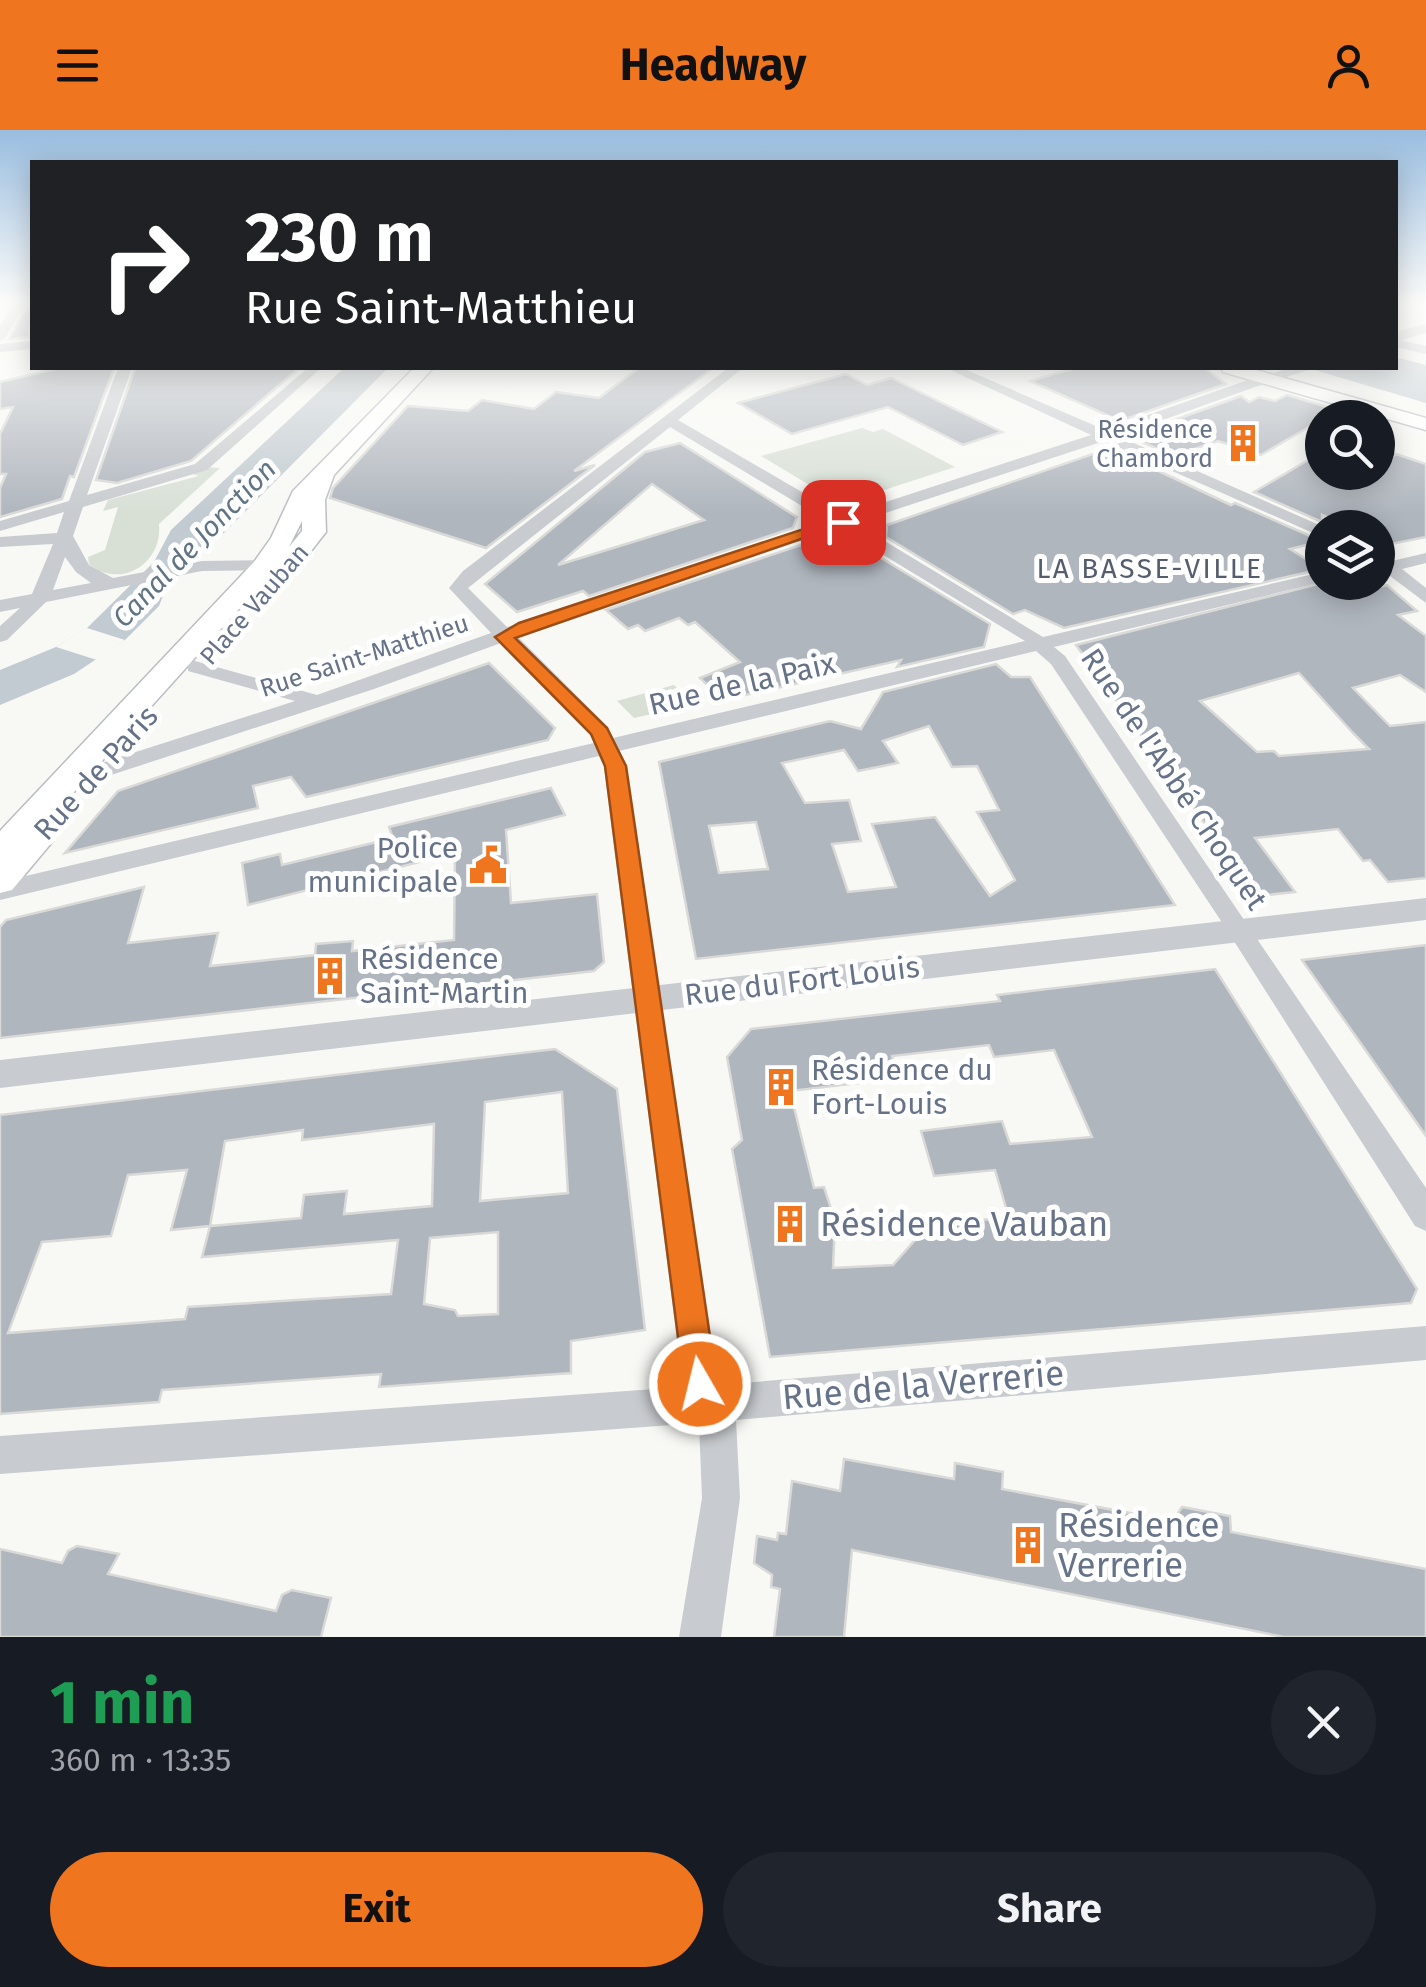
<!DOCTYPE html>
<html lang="en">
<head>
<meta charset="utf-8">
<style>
  body { margin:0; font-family:"Fira Sans",sans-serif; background:#20242c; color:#f1f3f6; height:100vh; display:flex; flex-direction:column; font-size:38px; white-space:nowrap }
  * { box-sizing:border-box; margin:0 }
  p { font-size:32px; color:#9ea1a6 }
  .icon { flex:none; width:55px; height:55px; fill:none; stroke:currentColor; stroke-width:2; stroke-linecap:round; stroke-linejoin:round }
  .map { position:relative; height:1507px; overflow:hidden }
  .side { display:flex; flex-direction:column; background:#171b24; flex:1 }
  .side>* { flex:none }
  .top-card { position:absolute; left:30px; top:30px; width:1368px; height:210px; border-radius:0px; box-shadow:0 5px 25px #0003; background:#202124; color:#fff; overflow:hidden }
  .buttons { position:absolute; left:1305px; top:270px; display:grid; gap:20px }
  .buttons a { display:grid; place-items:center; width:90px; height:90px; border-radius:50%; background:#171b24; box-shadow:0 5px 25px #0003; font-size:50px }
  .pin { position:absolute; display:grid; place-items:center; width:85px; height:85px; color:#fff; margin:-42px; border-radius:20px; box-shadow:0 5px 15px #0006 }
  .me { position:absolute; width:110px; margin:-55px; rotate:352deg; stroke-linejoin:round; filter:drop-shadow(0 0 8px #0008) }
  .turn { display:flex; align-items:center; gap:35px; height:210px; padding:0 50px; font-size:45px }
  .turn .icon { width:130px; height:130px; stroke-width:2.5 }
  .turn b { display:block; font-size:70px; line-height:85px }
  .round { display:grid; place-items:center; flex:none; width:105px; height:105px; border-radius:52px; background:#20242c }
  .headline { display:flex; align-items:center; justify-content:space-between; height:170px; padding:0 50px }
  h1 { font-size:60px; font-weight:700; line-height:75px; color:#1e9e55 }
  .action { display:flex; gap:20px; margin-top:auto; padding:20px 50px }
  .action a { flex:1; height:115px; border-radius:60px; background:#ef751f; color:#111; font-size:40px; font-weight:700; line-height:115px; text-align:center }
  .action a+a { background:#20242c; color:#f1f3f6 }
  header { display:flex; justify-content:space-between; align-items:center; height:130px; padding:0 50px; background:#ef751f; color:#111; font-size:45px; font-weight:700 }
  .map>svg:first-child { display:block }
  .green { fill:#d8e0d6 }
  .water { fill:#c2cbd1 }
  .pier { fill:#f8f8f5 }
  .building { fill:#b0b6be; stroke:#d9dad7; stroke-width:2.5; fill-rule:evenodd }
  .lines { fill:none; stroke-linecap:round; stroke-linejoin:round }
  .secondary-casing { stroke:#babec4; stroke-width:3 }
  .minor { fill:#c8cbcf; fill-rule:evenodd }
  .tertiary { fill:#c8cbcf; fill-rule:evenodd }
  .secondary { fill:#fff; fill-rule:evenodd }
  .route { fill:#ef751f; stroke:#9b4c14; stroke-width:2.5 }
  .labels { text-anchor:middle; stroke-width:10; stroke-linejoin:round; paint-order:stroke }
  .far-poi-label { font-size:25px; fill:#657288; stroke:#fff; text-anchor:end }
  .far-street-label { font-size:25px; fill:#657288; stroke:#fff }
  .far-water-label { font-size:28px; font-style:italic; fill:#617483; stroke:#fff }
  .far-neighbourhood-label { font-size:28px; letter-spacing:2.5px; fill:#545d6d; stroke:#fff }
  .street-label { font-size:30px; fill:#657288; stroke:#fff }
  .poi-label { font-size:30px; fill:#657288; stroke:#fff; text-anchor:start }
  .near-poi-label { font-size:35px; fill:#657288; stroke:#fff; text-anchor:start }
  .near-street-label { font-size:35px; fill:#657288; stroke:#fff }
</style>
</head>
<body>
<header><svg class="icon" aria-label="menu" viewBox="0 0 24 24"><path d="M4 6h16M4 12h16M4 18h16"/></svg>Headway<svg class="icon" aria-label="person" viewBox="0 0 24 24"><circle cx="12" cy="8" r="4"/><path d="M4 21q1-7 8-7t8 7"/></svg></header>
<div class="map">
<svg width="1426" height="1507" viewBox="0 0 1426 1507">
  <rect width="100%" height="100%" fill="#f8f8f5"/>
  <g class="green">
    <path d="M862 298 873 302 883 299 955 337 841 374 761 326Z"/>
    <path d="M206 337 220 338 159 394C163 433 121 460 89 434L88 427 105 420 118 377 103 381 108 370 199 346 189 343Z"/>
    <path d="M674 555 692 575 634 588 617 571Z"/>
  </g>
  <g class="water">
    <path d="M1395 227 1426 235V273L1308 238H1395Z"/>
    <path d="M344 238H388L225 402 188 430 169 451 159 476 125 510 74 544 0 575V540L56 517 87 498 154 432 171 400Z"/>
  </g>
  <path class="pier" d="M86 498H87L125 510 97 530 56 517Z"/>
  <g class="building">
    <path d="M29 173H32L29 207 9 209Z"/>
    <path d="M59 238H114L74 347 70 346 62 369 0 387V358L6 344H0V304L13 277 0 279V252Z"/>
    <path d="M135 238H299L191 331 117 353 96 350Z"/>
    <path d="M639 238H713L574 341 595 335 486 418 330 368 333 358 408 276 468 281 482 270 534 279 556 262 599 268Z"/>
    <path d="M1075 238H1205L1226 254 1120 291 1030 251Z"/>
    <path d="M846 244 867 255 891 248 1002 302 963 315 888 277 792 304 738 273Z"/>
    <path d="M1287 265 1338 280 1261 325 1218 311 1173 326 1135 309 1150 304 1144 301 1241 266 1249 272 1259 267 1275 271Z"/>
    <path d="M680 313 797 387 793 398 589 466 583 461 517 482 485 454 645 322ZM652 354 704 390 558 435Z"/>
    <path d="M1110 318 1231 375 1235 373 1322 411 1290 419 1322 439 1064 498 1025 480 1013 484 886 407 887 395Z"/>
    <path d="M1396 324 1426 334V407L1391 414 1378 408V398H1353L1322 385V392L1254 362 1310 329 1322 333V342L1364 346 1378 342V337Z"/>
    <path d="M813 411 823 418 838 412 851 421 863 417 990 494 984 517 897 537 901 530 723 570 700 548 740 532 695 492 688 495 679 488 645 501 638 495 628 499 606 480Z"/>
    <path d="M1326 452H1353L1367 460 1387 455 1417 481 1398 485 1426 506V562L1400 545 1353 558 1390 596 1426 592V748L1388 752 1370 730 1363 731 1338 699 1255 708 1295 762 1257 766 1076 515ZM1299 543 1352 602 1369 619 1279 626 1274 621 1257 622 1200 571Z"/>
    <path d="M489 533 555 598 548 610 306 667 291 647 253 656 258 678 65 723 118 661Z"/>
    <path d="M996 534 1011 547H1030L1175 775 696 829 659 632 830 591 861 599 883 562ZM929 596 952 637 977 636 999 680 977 682 1015 750 990 766 935 687 872 694 896 757 848 762 832 714 861 711 849 670 805 673 782 633 844 620 858 641 898 633 883 611ZM756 692 768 739 719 743 709 696Z"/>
    <path d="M551 658 565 685 506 700 511 773 597 764 604 832 594 841 0 908V797L6 790 144 757 128 813 218 803 210 836 315 825 316 814 353 811 352 821 454 810 455 723 248 775 242 733 280 724 282 735 393 708 389 697Z"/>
    <path d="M1426 815V1006L1302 830Z"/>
    <path d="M1215 839 1417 1159 1411 1173 770 1227 732 1019 742 1010 727 927 751 899 1000 871 997 865ZM989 915 994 927 1054 920 1092 1007 1010 1014 1002 991 921 1001 934 1046 995 1040 1009 1088 930 1093 893 1135 833 1138 835 1091 824 1057 814 1058 790 961 868 952 865 942 895 938 892 926Z"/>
    <path d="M555 919 617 959 645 1200 571 1211V1243L379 1257 381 1244 162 1260 159 1272 0 1284V985ZM562 962 568 1063 480 1071 485 972ZM434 994 432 1076 344 1084 347 1061 304 1065 301 1088 210 1096 225 1011 303 1000 302 1010ZM187 1040 171 1100 210 1096 202 1127 398 1110 391 1164 188 1177 185 1189 8 1203 42 1112 111 1106 128 1045ZM498 1102V1184L458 1186 455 1180 424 1174 430 1108Z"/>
    <path d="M844 1329 954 1349 955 1333 1003 1342 1002 1359 1173 1391 1182 1377 1230 1386 1231 1402 1426 1439V1507H1284L852 1420 844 1507H774L780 1459 771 1457 772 1445 754 1433 757 1406 777 1410 778 1403 786 1404 792 1351 840 1361Z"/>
    <path d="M77 1416 119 1424 108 1444 276 1481 282 1465 292 1460 331 1468 321 1507H0V1419L62 1433 68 1421Z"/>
  </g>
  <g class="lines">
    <g class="secondary-casing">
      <g id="secondary">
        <path d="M414 238H433L334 345 325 370 326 402 322 407 286 453 277 456 265 450 39 701 48 703 53 711 12 760 0 763V701L254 432 271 408 293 361ZM302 391V401L289 417Z"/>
        <path d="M1221 238H1249L1426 288V300L1223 242Z"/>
      </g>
    </g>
    <g class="minor">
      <path d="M13 173H25L6 207 0 211V196Z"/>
      <path d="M1395 209 1426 216V224L1395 217Z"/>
      <path d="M32 211V219L0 222V214Z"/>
      <path d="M118 238H132L87 365 195 334 308 238H321L207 340 83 377 73 406 89 435 113 448 202 431 281 430 290 435 281 440 202 441 46 472 7 510 0 512V496L20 478 0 482V470L32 464 53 414 0 417V407L57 403 64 382 0 401V391L69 371ZM65 427 76 442 91 453 53 460Z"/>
      <path d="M728 238H743L678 290 843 386 1091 305 946 238H962L1105 300 1265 244H1275V250L1118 306 1326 398H1322V407L1104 311 855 393 1043 507 1322 442V452L1054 517 1065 526 1426 1058V1101L1415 1096 1225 797 1051 534 1036 521 619 621 626 637 718 1255 1426 1196V1230L736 1290 740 1368 721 1507H679L702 1368 699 1293 0 1344V1306L683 1257 604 637 599 626 0 770V752L594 613 590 604 501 513 374 559 105 647 97 649 86 642 89 637 295 571 188 541V533L195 531 317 565 491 503 449 458 463 441ZM670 297 827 391 507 497 468 458ZM839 398 1025 511 613 608 608 597 517 506Z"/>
      <path d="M1426 423V433L1402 439 1426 458V473L1378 437V424L1392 431Z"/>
    </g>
    <g class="tertiary">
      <path d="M1426 194V203L1395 212V202Z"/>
      <path d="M1289 238H1315L1270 252 1262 247Z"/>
      <path d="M1426 768V790L0 958V930Z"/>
    </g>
    <use href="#secondary" class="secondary"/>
  </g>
  <linearGradient id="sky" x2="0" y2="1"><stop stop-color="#99bddf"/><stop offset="0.45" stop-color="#fcfcfa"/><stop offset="1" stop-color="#fcfcfa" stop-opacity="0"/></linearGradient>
  <rect width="1426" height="384" fill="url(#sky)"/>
  <path class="route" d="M837 388 850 392 515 508 607 598 626 636 717 1254 712 1266 700 1271 689 1266 684 1254 605 636 591 604 495 507 519 493Z"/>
  <defs>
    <g id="building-bare" transform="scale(3)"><path d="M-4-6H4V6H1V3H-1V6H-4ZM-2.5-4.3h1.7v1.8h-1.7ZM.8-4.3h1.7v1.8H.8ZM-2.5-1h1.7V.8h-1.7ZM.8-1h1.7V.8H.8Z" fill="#ef751f" stroke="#fff" stroke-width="2.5" paint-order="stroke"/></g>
    <g id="civic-bare" transform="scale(3)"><path d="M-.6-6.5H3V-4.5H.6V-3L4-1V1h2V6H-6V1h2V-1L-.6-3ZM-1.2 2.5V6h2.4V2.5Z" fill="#ef751f" stroke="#fff" stroke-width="2.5" paint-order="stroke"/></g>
  </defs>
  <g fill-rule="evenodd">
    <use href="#building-bare" x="1243" y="313"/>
    <use href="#civic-bare" x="488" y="735"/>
    <use href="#building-bare" x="330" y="846"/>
    <use href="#building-bare" x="781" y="957"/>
    <use href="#building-bare" x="790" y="1094"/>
    <use href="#building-bare" x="1028" y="1415"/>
  </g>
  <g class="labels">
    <g class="far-poi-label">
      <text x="1213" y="308">Résidence<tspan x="1213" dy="29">Chambord</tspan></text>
    </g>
    <g class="far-street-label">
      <text transform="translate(254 474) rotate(-49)" y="9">Place Vauban</text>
      <text transform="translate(364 525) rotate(-18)" y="9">Rue Saint-Matthieu</text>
    </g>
    <g class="far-water-label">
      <text transform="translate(194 413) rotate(-46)" y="10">Canal de Jonction</text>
    </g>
    <g class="far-neighbourhood-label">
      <text x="1150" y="448">LA BASSE-VILLE</text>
    </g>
    <g class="street-label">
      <text transform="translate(742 554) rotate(-13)" y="10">Rue de la Paix</text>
      <text transform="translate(96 643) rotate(-48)" y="10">Rue de Paris</text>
      <text transform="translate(1174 649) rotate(56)" y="10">Rue de l'Abbé Choquet</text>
      <text transform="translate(802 851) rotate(-7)" y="10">Rue du Fort Louis</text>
    </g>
    <g class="poi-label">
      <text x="458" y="728" text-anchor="end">Police<tspan x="458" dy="34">municipale</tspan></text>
      <text x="360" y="839">Résidence<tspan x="360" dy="34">Saint-Martin</tspan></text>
      <text x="811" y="950">Résidence du<tspan x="811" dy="34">Fort-Louis</tspan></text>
    </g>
    <g class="near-poi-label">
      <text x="820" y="1106">Résidence Vauban</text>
      <text x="1058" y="1407">Résidence<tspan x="1058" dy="40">Verrerie</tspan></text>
    </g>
    <g class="near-street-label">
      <text transform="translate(923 1255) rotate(-5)" y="12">Rue de la Verrerie</text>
    </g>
  </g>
</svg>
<div class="buttons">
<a><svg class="icon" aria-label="search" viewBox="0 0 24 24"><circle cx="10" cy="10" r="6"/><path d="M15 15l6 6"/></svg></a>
<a><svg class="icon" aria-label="layers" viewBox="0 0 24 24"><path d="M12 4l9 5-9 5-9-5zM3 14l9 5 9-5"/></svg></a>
</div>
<div class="pin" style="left:843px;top:392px;background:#d93025"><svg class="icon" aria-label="arrive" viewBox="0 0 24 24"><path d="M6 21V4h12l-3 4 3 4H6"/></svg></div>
<svg class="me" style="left:700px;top:1254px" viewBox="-20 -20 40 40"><circle r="17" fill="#ef751f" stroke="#fff" stroke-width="3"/><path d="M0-11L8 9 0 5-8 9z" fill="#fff"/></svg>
<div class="top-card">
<div class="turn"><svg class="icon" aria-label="right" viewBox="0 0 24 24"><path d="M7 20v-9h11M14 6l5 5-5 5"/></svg><div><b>230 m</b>Rue Saint-Matthieu</div></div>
</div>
</div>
<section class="side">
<div class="headline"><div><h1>1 min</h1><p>360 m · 13:35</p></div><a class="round"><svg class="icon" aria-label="close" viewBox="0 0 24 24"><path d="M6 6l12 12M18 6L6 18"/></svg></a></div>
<div class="action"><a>Exit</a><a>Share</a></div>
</section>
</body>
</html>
